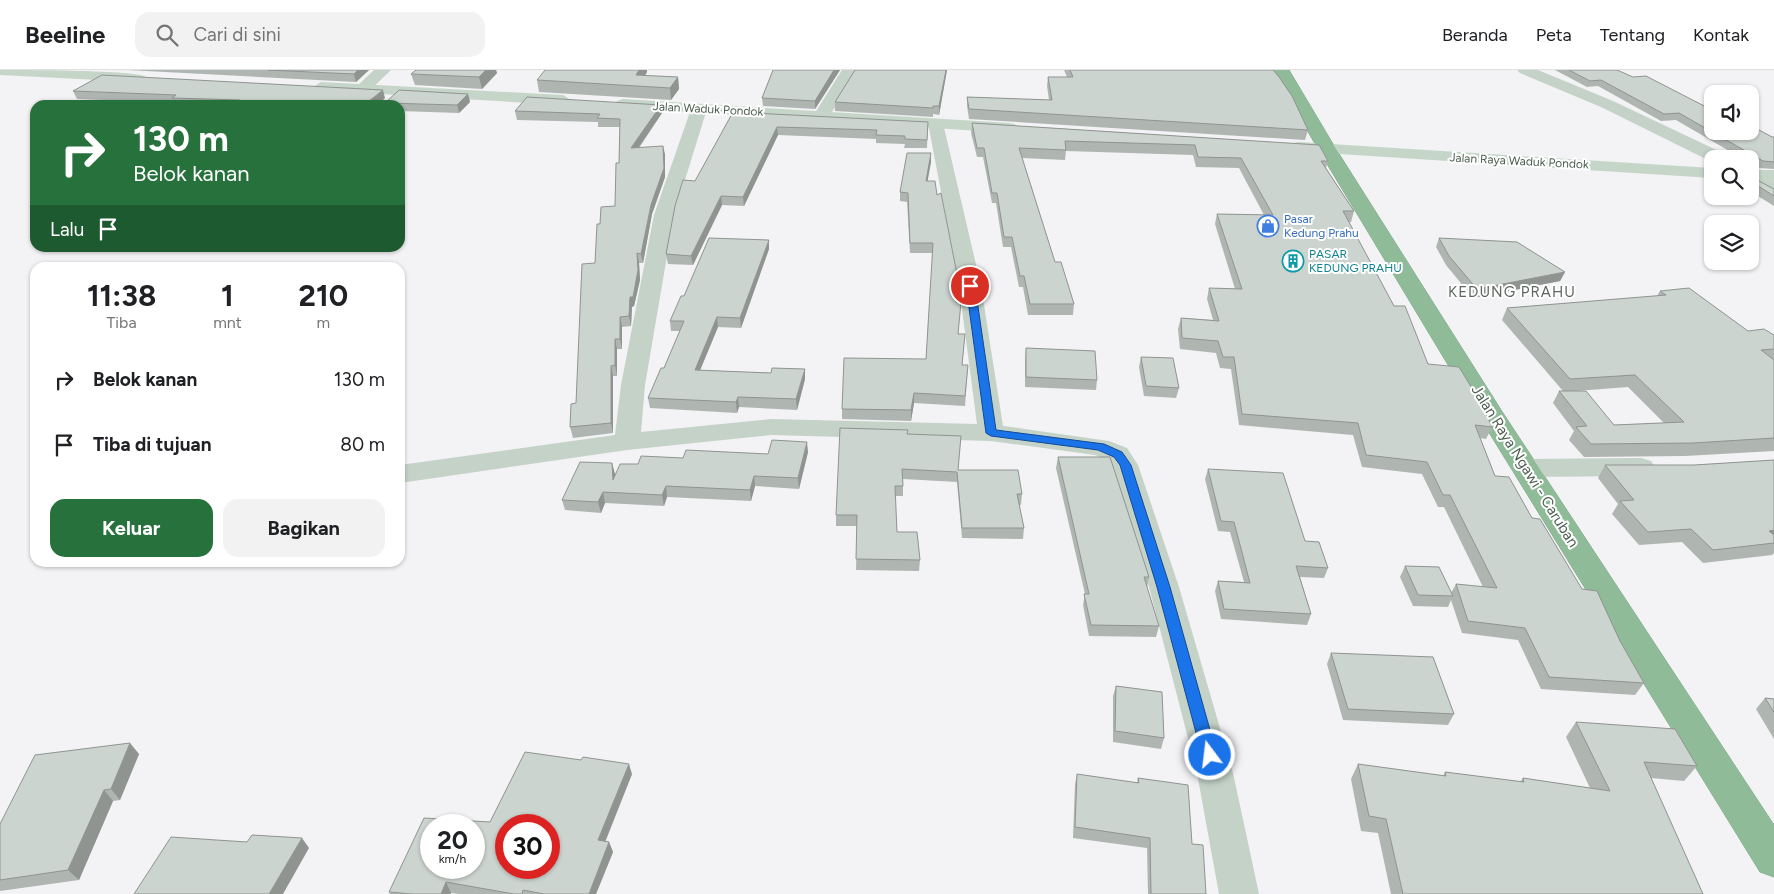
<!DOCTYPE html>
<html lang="id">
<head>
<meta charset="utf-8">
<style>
  body { margin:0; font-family:Figtree,sans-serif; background:#f2f2f2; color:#202124; height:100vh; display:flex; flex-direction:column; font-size:19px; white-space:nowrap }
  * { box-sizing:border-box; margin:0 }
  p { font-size:16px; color:#757577 }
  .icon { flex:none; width:28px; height:28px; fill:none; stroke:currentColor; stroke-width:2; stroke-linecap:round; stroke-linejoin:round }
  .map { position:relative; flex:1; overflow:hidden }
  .details { position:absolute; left:30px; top:192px; width:375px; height:305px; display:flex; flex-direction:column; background:#fff; border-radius:15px; box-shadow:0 1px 4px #0004 }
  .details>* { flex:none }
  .banner { position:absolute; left:30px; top:30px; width:375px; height:152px; border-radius:15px; box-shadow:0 1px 4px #0004; background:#26713c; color:#fff; overflow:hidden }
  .tools { position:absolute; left:1704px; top:15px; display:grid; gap:10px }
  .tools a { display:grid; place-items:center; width:55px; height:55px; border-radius:10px; background:#fff; box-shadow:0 1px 4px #0004; font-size:25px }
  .speed { position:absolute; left:420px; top:744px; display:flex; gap:10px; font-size:25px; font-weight:700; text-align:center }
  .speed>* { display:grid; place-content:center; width:65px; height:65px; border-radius:50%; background:#fff; box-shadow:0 1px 4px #0004; line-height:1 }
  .speed small { font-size:12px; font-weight:400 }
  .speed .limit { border:8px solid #d22; background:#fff; color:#111 }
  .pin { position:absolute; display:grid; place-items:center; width:42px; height:42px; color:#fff; margin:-21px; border:2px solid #fff; border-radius:50%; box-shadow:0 1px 5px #0007 }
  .me { position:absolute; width:55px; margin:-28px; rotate:345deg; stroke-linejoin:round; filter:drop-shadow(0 0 4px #0008) }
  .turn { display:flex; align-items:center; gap:18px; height:105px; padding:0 20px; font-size:22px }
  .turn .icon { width:65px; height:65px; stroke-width:2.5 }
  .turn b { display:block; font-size:35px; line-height:42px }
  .then { display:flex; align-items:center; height:48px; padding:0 20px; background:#0003; gap:10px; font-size:19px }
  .eta { display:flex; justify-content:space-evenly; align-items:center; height:85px; text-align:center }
  .eta b { font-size:30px; font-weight:700; line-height:35px }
  .primary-button { display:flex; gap:10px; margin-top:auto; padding:10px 20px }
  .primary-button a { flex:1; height:58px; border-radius:15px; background:#26713c; color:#fff; font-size:20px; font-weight:700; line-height:58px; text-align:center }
  .primary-button a+a { background:#f2f2f2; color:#202124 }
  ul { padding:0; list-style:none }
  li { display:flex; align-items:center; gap:15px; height:65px; padding:0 20px }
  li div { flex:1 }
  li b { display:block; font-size:19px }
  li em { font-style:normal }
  header { display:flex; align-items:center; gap:30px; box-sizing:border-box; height:70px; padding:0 25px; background:#fff; border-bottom:1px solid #e0e0e0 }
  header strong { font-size:24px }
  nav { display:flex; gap:28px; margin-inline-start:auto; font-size:18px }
  .search { width:350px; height:45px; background:#f2f2f2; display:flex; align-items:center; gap:12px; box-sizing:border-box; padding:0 18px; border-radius:15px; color:#757577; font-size:19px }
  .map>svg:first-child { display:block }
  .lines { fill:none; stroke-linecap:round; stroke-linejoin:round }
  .highway-casing { stroke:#7aa784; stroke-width:1 }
  .street { fill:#c4d2c7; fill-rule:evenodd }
  .secondary { fill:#c5d6c9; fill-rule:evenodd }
  .highway { fill:#8fbb98; fill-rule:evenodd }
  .wall { fill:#afb6b2; fill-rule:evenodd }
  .shaded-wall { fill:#8f9491 }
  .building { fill:#ccd4cf; stroke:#8f9491; fill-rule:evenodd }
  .route { fill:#1a73e8; stroke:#114b97 }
  .labels { text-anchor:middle; stroke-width:4; stroke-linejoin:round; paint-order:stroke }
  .far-street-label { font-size:12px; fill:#4b5e4f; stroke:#fff }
  .far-shop-label { font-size:12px; fill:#366cbe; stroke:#fff; text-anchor:start }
  .far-culture-label { font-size:12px; fill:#0d838f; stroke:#fff; text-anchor:start }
  .far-quarter-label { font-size:15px; letter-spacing:1px; fill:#5f6661; stroke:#fff }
  .street-label { font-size:15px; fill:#4b5e4f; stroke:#fff }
</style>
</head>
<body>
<header>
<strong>Beeline</strong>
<div class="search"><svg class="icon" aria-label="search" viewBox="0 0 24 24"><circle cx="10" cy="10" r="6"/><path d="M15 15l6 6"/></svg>Cari di sini</div>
<nav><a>Beranda</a><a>Peta</a><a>Tentang</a><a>Kontak</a></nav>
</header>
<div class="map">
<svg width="1774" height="824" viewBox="0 0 1774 824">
  <rect width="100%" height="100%" fill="#f3f2f4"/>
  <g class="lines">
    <g class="highway-casing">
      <path id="highway" d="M1273 0H1289L1336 79 1503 343 1774 755V807L1760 802 1477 343 1318 79Z"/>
    </g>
    <g class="street">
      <path d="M374 0H391L368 22H356L354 19Z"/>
      <path d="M842 0H858L827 50H815L813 46Z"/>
      <path d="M1517 0H1538L1613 31 1727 85 1730 89H1712V92L1601 37 1520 3Z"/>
      <path d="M699 34 707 39 674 145 645 315 641 362 771 349 977 354 959 216 928 53 930 49H942L981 216 1003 356 1109 371 1127 378 1138 395 1179 517 1233 703 1259 824H1219L1197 703 1149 517 1108 390 1095 385 991 371 771 365 627 380 400 413V395L615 365 621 315 654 145 691 39Z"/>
      <path d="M1750 100 1774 112V126L1750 113Z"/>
      <path d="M1641 388 1651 391 1655 397 1651 403 1641 406 1525 407 1515 404 1511 398 1515 392 1525 389Z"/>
    </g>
    <g class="secondary">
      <path d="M0 0C20 0 139 0 146 7L138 12 0 5Z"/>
      <path d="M321 12 563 25 571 30 563 35 315 20 313 17Z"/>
      <path d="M623 29 1009 53 1015 54 1017 58 1015 62 1009 63 617 37 615 34 617 31Z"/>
      <path d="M1299 72 1712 98V108L1293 81 1290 77 1293 73Z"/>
      <path d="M1750 100H1774V112L1750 110Z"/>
    </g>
    <use href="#highway" class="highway"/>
  </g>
  <g class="wall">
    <path d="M127 0H369L356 12Z"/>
    <path d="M416 0H496L497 3 482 19 415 15 411 4Z"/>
    <path d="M773 0H840L815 39 763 36 762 28Z"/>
    <path d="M947 0 939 45 933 44V47L835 41V32Z"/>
    <path d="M1064 0H1273L1308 60 1305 70 969 49 967 36V27L1049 30 1047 16 1048 7H1067Z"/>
    <path d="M1555 0H1617L1712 61 1774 67V99L1759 98 1750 93V89H1743L1676 50 1661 51 1598 16 1587 17Z"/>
    <path d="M647 2 645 6 678 7 679 19 671 30 539 22 537 10Z"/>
    <path d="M73 21 385 28 377 35H175L174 33 77 29Z"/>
    <path d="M468 24 470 32 459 43 400 41V35H386L385 33Z"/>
    <path d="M661 35 662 43 639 78 665 84V107L652 144 643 193H639L640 210 634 236 632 237 631 256 622 257V279H617V306H613V363L573 368 570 357 576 333 600 154 615 136 619 93 620 57H598V52L517 50 515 41Z"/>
    <path d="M733 42 928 52 927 78H904L905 74 876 73V69L778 65 744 136 722 135 693 195 668 194 666 184 695 111Z"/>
    <path d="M972 53 1319 75 1328 91 1326 98 1354 141 1351 152H1348L1394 236 1428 294 1492 357 1486 369 1480 368 1495 406 1532 448 1582 519 1620 571 1644 613 1635 625 1541 619 1518 570 1462 563 1451 530 1448 537 1413 536 1400 507 1405 496 1451 523 1456 514 1483 517 1444 437H1438L1422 404 1362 397 1353 365 1239 355 1231 299 1220 298 1216 283 1180 279 1178 259 1181 248 1213 250 1207 229 1209 218 1235 219 1215 154 1217 144 1264 145 1239 98 1196 97 1193 85 1066 81 1065 90 1022 88 1055 192 1074 234 1073 245H1028L1023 217H1019L1011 177H1003L996 133H992L983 87H977L971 63Z"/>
    <path d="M931 92 927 111 937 125 958 209 956 232 960 242 958 264H965L962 295H968L965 336 914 333 911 351 842 349V339L926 289 933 183H910L907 132 900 131V122Z"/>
    <path d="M1750 111 1774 119V136L1750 121Z"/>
    <path d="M1439 168 1565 202 1560 211 1473 228 1446 195 1436 177Z"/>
    <path d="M769 170V179L741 258 718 257 700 300 771 303 805 299V309L797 340 739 337 737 343 650 338 648 328 664 298 680 261H671L670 251 684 226Z"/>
    <path d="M1660 221 1748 261 1774 265V381L1685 386 1584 387 1569 370 1574 361 1553 333 1559 321H1563L1502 250 1507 238 1657 226ZM1628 317 1664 353 1614 355 1576 321Z"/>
    <path d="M1026 278 1097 310 1096 320 1025 317V288Z"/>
    <path d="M1141 287 1179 318 1176 328 1144 326 1139 297Z"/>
    <path d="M908 364 958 400 1022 424 1021 435H1019L1024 458 1023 469 962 468 957 412 903 409V426H895L897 462 920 490 919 501 856 500 857 456H836V445Z"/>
    <path d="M808 382 799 419 755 416 751 431 667 427 664 436 605 433 601 443 565 440 562 430 612 393 615 405 683 388Z"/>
    <path d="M1058 387 1149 507 1147 518 1159 556 1156 567 1089 566 1083 535 1085 524 1056 398Z"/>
    <path d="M1774 390V483L1772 485 1703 493 1682 472 1639 475 1612 444 1618 434 1598 408 1605 395H1694Z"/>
    <path d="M1208 399 1305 471 1328 498 1324 508 1300 507 1311 544 1307 555 1221 549 1215 521 1218 511 1244 512 1230 462 1218 461 1205 409Z"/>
    <path d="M1331 583 1454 644 1448 655 1343 650 1327 594Z"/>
    <path d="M1116 616 1164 668 1161 679 1113 672V626Z"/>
    <path d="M1765 628 1774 629V669L1756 639Z"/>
    <path d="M1576 652 1697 696 1684 711 1651 708 1703 824H1391L1378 763 1361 761 1351 709 1358 694 1443 706 1445 702 1520 712 1523 708 1590 718 1566 667Z"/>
    <path d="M139 684 120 730 113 731 79 810 0 821V754Z"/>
    <path d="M632 704 605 771 609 772 613 782 596 824H459L451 823V824H390L389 822 490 752Z"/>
    <path d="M1077 704 1137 713 1138 708 1192 774 1206 824H1148L1147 778 1073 768 1075 714Z"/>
  </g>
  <g class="shaded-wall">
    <path d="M358 0H369L356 12 354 4Z"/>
    <path d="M486 0H496L497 3 482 19 479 7Z"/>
    <path d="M639 0H647V2L637 17 636 5Z"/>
    <path d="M834 0H840L815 39V31Z"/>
    <path d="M946 0H947L939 45V36Z"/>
    <path d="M678 7 679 19 671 30 670 18Z"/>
    <path d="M383 20 385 28 377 35H364Z"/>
    <path d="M468 24 470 32 459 43 457 35Z"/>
    <path d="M661 35 662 43 632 87 631 78Z"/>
    <path d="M777 57 778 65 744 136 743 127Z"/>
    <path d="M663 76 665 84V107L652 144 643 193 641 184Z"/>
    <path d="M931 83V92L926 120V111Z"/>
    <path d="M721 126 722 135 693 195 691 186Z"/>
    <path d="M769 170V179L741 258 740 248Z"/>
    <path d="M637 183 639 193 640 210 634 236 632 237 631 256 629 246 630 227Z"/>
    <path d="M1565 202 1560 211 1473 228 1477 219Z"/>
    <path d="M620 247 622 257V279L620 269Z"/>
    <path d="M717 247 718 257 696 310 695 300Z"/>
    <path d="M615 269 617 279V306L615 295Z"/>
    <path d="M611 296 613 306V363L611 353Z"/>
    <path d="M805 299V309L797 340 796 329Z"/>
    <path d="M914 323V333L911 351V340Z"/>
    <path d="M738 327 739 337 737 343 736 332Z"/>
    <path d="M807 372 808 382 799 419 798 408Z"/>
    <path d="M612 393 615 404V421L613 410Z"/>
    <path d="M754 406 755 416 751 431 750 420Z"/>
    <path d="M666 416 667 427 664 436 662 425Z"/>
    <path d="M603 422 605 433 601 443 598 432Z"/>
    <path d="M1774 460V471L1769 461Z"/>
    <path d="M130 673 139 684 120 730 111 719Z"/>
    <path d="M629 694 632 704 602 780 598 770Z"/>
    <path d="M104 720 113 731 79 810 68 800Z"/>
    <path d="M302 768 309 778 283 824H269Z"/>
    <path d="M609 772 613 782 596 824H589Z"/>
    <path d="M446 812 451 823V824H441Z"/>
  </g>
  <g class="building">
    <path d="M268 0H358L354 4Z"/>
    <path d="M416 0H486L479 7 411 4Z"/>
    <path d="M545 0H639L636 5 678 7 670 18 537 10Z"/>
    <path d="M773 0H834L815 31 762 28Z"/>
    <path d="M855 0H946L939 36H933V38L835 32Z"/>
    <path d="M1070 0H1273L1279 7 1292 26 1308 60 969 39 967 27 1052 30 1048 7H1073Z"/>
    <path d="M1569 0H1617L1633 7 1646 6 1712 40V61H1750V55L1772 67H1774V92L1763 91 1679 43 1664 44 1601 10 1590 11Z"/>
    <path d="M102 5 383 20 364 35H233L240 30 172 28 176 25 73 21Z"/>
    <path d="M399 20 468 24 457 35 385 33Z"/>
    <path d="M527 27 661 35 631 78 663 76 664 98 651 135 641 184 637 183 638 200 633 227H630L629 246 620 247V269H615V295L611 296V353L570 357 571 334 576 333 582 194 595 193 597 154H600L601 137 615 136 616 93H619L620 49 597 48 600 44 515 41Z"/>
    <path d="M733 42 928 52 927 70 905 69V66L876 65 877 60 777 57 743 127 721 126 691 186 666 184 675 136 683 110 695 111Z"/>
    <path d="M972 53 1319 75 1328 91H1321L1354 141H1343L1394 236H1405L1428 294 1459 297 1481 333 1492 357 1475 355 1495 406 1509 407 1532 448 1540 449 1582 519 1597 521 1620 571 1644 613 1549 607 1525 558 1468 551 1456 514 1497 518 1450 425H1443L1427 392 1366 385 1358 353 1242 344 1234 287H1223L1218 271 1182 268 1181 248 1219 251 1209 218 1242 219 1217 144 1273 145 1241 88 1198 87 1195 75 1065 71 1066 80 1019 78 1055 192H1061L1074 234H1030L1024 206H1020L1012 167H1004L997 123H992L984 78H977Z"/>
    <path d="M907 83H931L926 111H935L937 125 941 123 958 209 956 232H961L958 264H965L962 295H968L965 326 914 323 911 340 842 339 844 288 926 289 933 173H910L908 123 900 122Z"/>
    <path d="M1750 111H1759L1774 119V126Z"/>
    <path d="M709 168 769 170 740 248 717 247 695 300 771 303 772 298 805 299 796 329 738 327 736 332 648 328 661 298H664L684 251H670L681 226H684Z"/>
    <path d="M1439 168 1517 172 1565 202 1477 219 1449 186Z"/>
    <path d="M1689 218 1748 261 1764 259 1774 265V279L1761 280 1774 290V368L1693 373 1591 374 1576 357 1587 356 1559 321H1586L1614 355 1684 352 1635 305 1570 309 1507 238 1666 225 1660 221Z"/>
    <path d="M1026 278 1095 281 1097 310 1026 307Z"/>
    <path d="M1141 287 1173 288 1179 318 1146 316Z"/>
    <path d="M840 358 908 360 907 364 961 366 958 400H1018L1022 424H1017L1024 458H962L957 402 902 399 903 416H895L897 462H917L920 490 856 489 857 445H836Z"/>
    <path d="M772 370 807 372 798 408 754 406 750 420 666 416 662 425 603 422 598 432 562 430 580 392 612 393 613 410 620 394H638L641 386 683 388 686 380 768 384Z"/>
    <path d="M1058 387H1110L1149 507H1144L1159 556 1091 555 1084 524H1089Z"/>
    <path d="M1774 390V460L1769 461 1774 465V473L1713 480 1691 459 1648 462 1620 431 1634 430 1605 395H1694Z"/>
    <path d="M1208 399 1283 403 1305 471 1319 472 1328 498 1296 496 1311 544 1224 539 1218 511 1250 513 1234 452 1221 451Z"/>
    <path d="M1405 496 1439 497 1453 526 1418 525Z"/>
    <path d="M1331 583 1433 587 1454 644 1348 639Z"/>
    <path d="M1116 616 1162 622 1164 668 1115 661Z"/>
    <path d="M1765 628 1774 629V642Z"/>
    <path d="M1576 652 1675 659 1697 696 1644 692 1703 824H1403L1386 749 1369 746 1358 694 1446 706 1445 702 1524 712 1523 708 1610 721Z"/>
    <path d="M130 673 111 719 104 720 68 800 0 810V754L35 685Z"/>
    <path d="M525 682 581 690 583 687 629 694 598 770 609 772 589 824H544L523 820 522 824H514L446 812 441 824H412L389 822 424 748 490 752ZM431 755H474V798H431ZM506 755H549V798H506Z"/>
    <path d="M1077 704 1139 713 1138 708 1188 715 1192 774 1203 775 1206 824H1151L1150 768 1075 757Z"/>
    <path d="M252 765 302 768 269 824H134L171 767 247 772Z"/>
  </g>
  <path class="route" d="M970 213 975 216 996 360 1104 374 1122 382 1131 395 1170 517 1217 685 1215 689 1210 691 1205 689 1202 685 1157 517 1120 395 1114 387 1098 380 991 366 986 363 966 216Z"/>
  <defs>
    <g id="shop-ring" transform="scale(1.125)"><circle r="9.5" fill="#fff" stroke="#3f7fe0" stroke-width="1.5"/><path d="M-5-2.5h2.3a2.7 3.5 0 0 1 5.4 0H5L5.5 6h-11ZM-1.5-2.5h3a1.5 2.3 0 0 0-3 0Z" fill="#3f7fe0"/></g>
    <g id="building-ring" transform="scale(1.125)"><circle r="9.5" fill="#fff" stroke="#0f9aa8" stroke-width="1.5"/><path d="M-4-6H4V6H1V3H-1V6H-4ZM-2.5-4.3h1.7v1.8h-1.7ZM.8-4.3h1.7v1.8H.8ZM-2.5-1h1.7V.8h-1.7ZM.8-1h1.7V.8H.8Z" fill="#0f9aa8"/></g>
  </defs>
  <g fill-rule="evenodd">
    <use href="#shop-ring" x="1268" y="156"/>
    <use href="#building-ring" x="1293" y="191"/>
  </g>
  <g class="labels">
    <g class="far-street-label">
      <text transform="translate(708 39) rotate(3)" y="4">Jalan Waduk Pondok</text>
      <text transform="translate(1519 91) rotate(3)" y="4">Jalan Raya Waduk Pondok</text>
    </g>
    <g class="far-shop-label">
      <text x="1284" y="153">Pasar<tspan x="1284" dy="14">Kedung Prahu</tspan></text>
    </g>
    <g class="far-culture-label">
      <text x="1309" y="188">PASAR<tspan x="1309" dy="14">KEDUNG PRAHU</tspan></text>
    </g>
    <g class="far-quarter-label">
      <text x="1512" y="227">KEDUNG PRAHU</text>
    </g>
    <g class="street-label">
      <text transform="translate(1525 396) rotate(58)" y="5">Jalan Raya Ngawi - Caruban</text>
    </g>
  </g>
</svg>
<div class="tools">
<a><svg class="icon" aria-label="sound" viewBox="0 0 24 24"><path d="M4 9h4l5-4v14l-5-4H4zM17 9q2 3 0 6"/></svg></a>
<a><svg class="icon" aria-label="search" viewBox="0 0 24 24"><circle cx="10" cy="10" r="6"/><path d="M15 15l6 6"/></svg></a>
<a><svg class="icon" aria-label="layers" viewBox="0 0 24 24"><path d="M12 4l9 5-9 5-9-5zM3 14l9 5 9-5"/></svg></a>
</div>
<div class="speed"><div>20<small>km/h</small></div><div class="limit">30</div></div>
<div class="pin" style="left:970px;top:216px;background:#d93025"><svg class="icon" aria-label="arrive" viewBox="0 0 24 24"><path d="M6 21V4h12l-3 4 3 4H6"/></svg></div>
<svg class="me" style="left:1210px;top:685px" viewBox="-20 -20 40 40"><circle r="17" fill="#1a73e8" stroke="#fff" stroke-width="3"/><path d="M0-11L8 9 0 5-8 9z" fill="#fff"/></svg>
<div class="banner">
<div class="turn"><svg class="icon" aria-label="right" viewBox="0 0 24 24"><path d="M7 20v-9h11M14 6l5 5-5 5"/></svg><div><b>130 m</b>Belok kanan</div></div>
<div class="then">Lalu<svg class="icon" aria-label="arrive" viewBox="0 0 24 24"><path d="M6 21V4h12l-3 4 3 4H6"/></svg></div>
</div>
<section class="details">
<div class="eta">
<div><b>11:38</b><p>Tiba</p></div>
<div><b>1</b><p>mnt</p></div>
<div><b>210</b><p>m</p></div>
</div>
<ul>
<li><svg class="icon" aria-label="right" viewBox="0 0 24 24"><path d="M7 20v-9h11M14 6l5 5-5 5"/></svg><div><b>Belok kanan</b></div><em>130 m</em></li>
<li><svg class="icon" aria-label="arrive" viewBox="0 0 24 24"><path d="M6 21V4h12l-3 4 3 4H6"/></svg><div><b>Tiba di tujuan</b></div><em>80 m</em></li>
</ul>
<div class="primary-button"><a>Keluar</a><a>Bagikan</a></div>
</section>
</div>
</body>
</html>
